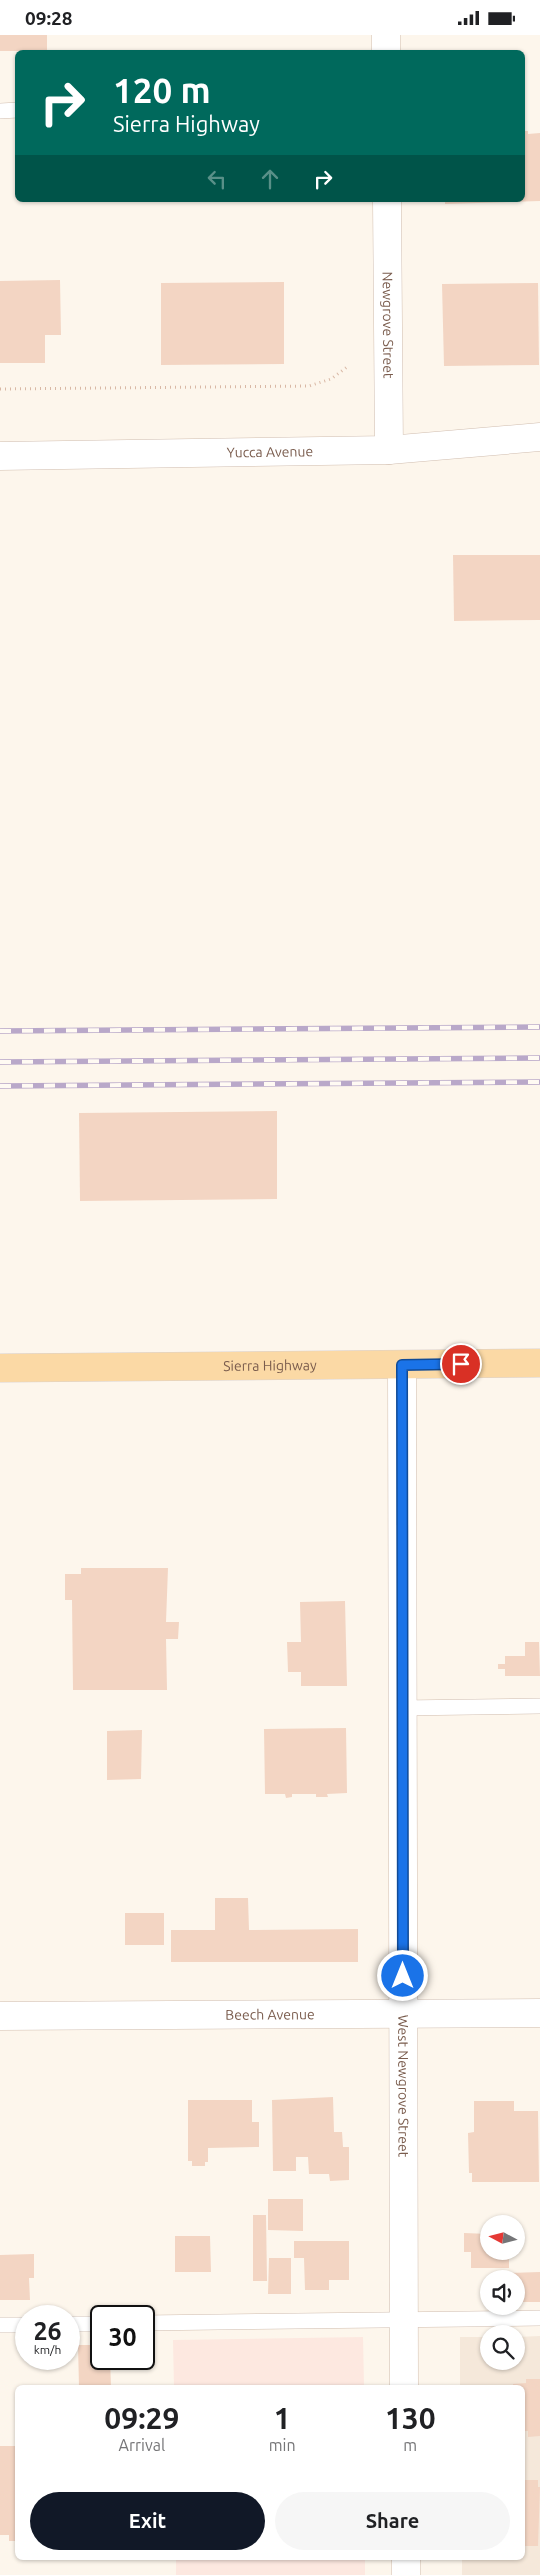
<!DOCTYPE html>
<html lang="en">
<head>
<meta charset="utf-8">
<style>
  body { margin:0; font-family:Ubuntu,sans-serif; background:#f6f6f6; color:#202124; height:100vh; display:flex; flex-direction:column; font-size:19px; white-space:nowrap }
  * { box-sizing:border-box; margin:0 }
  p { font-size:16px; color:#757577 }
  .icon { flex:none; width:28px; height:28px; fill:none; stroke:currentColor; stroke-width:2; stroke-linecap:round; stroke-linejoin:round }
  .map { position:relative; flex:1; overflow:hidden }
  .sheet { position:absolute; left:15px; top:2350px; width:510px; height:175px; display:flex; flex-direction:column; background:#fff; border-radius:8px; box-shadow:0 1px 4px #0004 }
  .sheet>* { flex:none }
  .top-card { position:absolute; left:15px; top:15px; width:510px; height:152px; border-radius:8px; box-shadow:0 1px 4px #0004; background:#00695c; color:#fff; overflow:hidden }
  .needle { width:32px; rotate:277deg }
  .controls { position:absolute; left:480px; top:2180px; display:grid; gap:10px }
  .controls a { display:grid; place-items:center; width:45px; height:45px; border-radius:50%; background:#fff; box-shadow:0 1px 4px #0004; font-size:25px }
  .speed { position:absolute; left:15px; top:2270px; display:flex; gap:10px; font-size:25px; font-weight:700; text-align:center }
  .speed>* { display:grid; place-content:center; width:65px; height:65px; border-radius:50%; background:#fff; box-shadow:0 1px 4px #0004; line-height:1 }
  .speed small { font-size:12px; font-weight:400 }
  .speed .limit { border:2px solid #111; border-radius:8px; background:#fff; color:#111 }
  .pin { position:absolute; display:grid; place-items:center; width:42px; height:42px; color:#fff; margin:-21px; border:2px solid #fff; border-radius:50%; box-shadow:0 1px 5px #0007 }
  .me { position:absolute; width:55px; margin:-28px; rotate:0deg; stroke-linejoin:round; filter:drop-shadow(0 0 4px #0008) }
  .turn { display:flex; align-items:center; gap:18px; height:105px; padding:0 15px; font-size:22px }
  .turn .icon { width:65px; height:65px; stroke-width:2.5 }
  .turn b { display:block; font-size:35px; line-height:42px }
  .lanes { display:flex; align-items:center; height:48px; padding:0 15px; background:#0003; justify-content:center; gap:25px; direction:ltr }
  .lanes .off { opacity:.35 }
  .eta { display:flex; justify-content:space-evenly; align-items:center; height:85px; text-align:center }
  .eta b { font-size:30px; font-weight:700; line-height:35px }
  .primary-button { display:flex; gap:10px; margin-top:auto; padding:10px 15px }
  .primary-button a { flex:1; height:58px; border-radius:30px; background:#111827; color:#fff; font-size:20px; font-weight:700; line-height:58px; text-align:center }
  .primary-button a+a { background:#f6f6f6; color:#202124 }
  .status { display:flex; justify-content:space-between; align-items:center; height:35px; padding:0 25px; background:#fff; direction:ltr }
  .status svg { height:14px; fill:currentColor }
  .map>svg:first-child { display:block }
  .residential { fill:#f5e8da }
  .commercial { fill:#fde8e0 }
  .building { fill:#f3d5c3 }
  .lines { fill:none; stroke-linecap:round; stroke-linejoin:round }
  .service-casing { stroke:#d1beb0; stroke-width:16 }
  .minor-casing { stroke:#d1beb0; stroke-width:29 }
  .primary-casing { stroke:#dad1cd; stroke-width:29 }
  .path { stroke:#d9b8a5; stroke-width:3; stroke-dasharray:1 4; stroke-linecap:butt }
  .service { stroke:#fff; stroke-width:15 }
  .minor { stroke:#fff; stroke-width:28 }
  .primary { stroke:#fbd9a5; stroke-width:28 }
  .rail-casing { stroke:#b9a8c9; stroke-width:5.5 }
  .rail { stroke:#fffaf3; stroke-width:4; stroke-dasharray:11; stroke-linecap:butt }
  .route-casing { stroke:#114b97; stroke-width:12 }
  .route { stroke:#1a73e8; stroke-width:9 }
  .labels { text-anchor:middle; stroke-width:4.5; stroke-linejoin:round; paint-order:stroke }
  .street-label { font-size:14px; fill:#7a5c4d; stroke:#fffaf3 }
</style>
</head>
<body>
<div class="status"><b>09:28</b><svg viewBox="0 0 49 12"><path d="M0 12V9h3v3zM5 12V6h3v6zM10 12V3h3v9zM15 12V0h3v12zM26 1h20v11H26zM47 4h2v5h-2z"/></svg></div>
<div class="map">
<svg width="540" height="2540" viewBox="0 0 540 2540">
  <rect width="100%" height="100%" fill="#fdf6ec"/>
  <path class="residential" d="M540 2301V2540H462V2523L522 2522V2352H460V2302H489V2326H516V2302Z"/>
  <g class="commercial">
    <path d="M363 2302 364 2352H174L173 2305Z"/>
    <rect x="176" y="2523" width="189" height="17"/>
  </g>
  <g class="building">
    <rect x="0" y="0" width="47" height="16"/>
    <path d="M522 96H528V99L540 98V166L445 169V165H522Z"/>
    <path d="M60 245 61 300H45V328H0V246Z"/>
    <path d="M284 247V329L161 330V248Z"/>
    <path d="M538 248 539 330 444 331 442 249Z"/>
    <path d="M453 520H540V585L454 586Z"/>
    <path d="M277 1076V1164L80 1166 79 1078Z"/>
    <path d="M81 1533H168L166 1587H179L178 1604H166L167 1655H73L72 1565H65V1539H81Z"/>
    <path d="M345 1566 347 1651H301V1637H288L287 1607H301L300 1567Z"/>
    <path d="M525 1607H539L540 1641H505V1634H498V1629H505V1621H525Z"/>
    <path d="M346 1693 347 1758 327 1759 328 1762H316V1759H292V1762L286 1763 285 1759H265L264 1694Z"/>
    <path d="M142 1695 141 1744 107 1745V1696Z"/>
    <path d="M215 1863H248L249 1895 358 1894V1927H171V1895H215Z"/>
    <rect x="125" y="1878" width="39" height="32"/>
    <path d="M333 2062 334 2097H342L343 2112H349V2145L330 2146 329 2139H309L308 2122H296V2136H273L272 2065Z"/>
    <path d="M188 2065H252V2087H259V2112L208 2113V2127H205V2131H192V2126H188Z"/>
    <path d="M474 2066H514V2076H538L539 2147H472V2138H469L468 2098 474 2097Z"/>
    <path d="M268 2164H303V2196L268 2195Z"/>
    <path d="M253 2180H266L267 2246H253Z"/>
    <path d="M464 2198 489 2199V2216H509V2233H471V2217H464Z"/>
    <path d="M175 2201H210L211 2237H175Z"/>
    <path d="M294 2206H349V2245H329V2255H305L304 2223H294Z"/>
    <path d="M34 2219V2243H29L30 2265H0V2220Z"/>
    <path d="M269 2223H291V2259H268Z"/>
    <path d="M540 2237V2267H516V2244H509V2238Z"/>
    <path d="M78 2310H101V2324H110L111 2352H79Z"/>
    <path d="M526 2344H540V2401L528 2402V2396H522V2352H513V2349L526 2348Z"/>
    <path d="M0 2411H18V2506H9V2500H0Z"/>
    <path d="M522 2445H538V2452H540L538 2511H522Z"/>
  </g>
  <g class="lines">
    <g class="service-casing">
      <g id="service">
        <path d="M0 76 18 75"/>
        <path d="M401 1673 540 1671"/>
        <path d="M144 2288 540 2283"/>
        <path d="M69 2289H101"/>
        <path d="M0 2290H26"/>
      </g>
    </g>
    <g class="minor-casing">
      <g id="minor">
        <path d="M386 0V18"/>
        <path id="s1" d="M387 165 389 415"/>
        <path id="s2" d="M0 421 389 415 540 402"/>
        <path id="s3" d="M402 1330 404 2352"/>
        <path id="s4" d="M0 1981 540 1978"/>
        <path d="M406 2522V2540"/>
      </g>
    </g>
    <g class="primary-casing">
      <g id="primary">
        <path id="s5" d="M0 1333 540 1328"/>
      </g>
    </g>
    <path class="path" d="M0 354 309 351 331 344 347 332"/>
    <use href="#service" class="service"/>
    <use href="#minor" class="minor"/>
    <use href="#primary" class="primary"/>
    <g class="rail-casing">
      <g id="rail">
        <path d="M0 996 540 992"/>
        <path d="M0 1027 540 1023"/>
        <path d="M0 1051 540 1047"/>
      </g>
    </g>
    <use href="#rail" class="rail"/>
  </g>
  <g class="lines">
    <g class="route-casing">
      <path id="route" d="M403 1941 402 1330 461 1329"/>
    </g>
    <use href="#route" class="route"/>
  </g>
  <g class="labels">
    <g class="street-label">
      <text dy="5" stroke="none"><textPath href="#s1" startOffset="125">Newgrove Street</textPath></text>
      <text dy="5" stroke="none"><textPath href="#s2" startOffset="270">Yucca Avenue</textPath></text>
      <text dy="5" stroke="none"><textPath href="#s5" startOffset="270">Sierra Highway</textPath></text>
      <text dy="5" stroke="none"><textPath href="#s4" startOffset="270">Beech Avenue</textPath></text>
      <text dy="5" stroke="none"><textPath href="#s3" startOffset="721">West Newgrove Street</textPath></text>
    </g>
  </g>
</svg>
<div class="controls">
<a><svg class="needle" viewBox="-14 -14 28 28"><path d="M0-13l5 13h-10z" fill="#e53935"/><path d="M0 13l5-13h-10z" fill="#757577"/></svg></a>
<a><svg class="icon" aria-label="sound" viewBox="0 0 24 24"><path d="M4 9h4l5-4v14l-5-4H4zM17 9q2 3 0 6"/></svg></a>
<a><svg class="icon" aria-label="search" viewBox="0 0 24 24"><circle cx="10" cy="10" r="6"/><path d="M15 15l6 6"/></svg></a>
</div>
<div class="speed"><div>26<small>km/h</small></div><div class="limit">30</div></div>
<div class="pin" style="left:461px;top:1329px;background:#d93025"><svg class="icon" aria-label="arrive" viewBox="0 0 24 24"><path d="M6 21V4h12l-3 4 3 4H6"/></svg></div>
<svg class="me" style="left:403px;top:1941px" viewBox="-20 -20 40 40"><circle r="17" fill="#1a73e8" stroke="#fff" stroke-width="3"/><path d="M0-11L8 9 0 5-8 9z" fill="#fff"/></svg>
<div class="top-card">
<div class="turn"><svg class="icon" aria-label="right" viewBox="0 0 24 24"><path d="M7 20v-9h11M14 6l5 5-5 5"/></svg><div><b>120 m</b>Sierra Highway</div></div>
<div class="lanes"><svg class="icon off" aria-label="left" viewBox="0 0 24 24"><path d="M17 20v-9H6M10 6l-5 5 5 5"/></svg><svg class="icon off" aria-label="ahead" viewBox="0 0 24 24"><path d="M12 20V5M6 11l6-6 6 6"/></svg><svg class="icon" aria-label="right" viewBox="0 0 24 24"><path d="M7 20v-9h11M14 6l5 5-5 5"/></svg></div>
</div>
<section class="sheet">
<div class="eta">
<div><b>09:29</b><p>Arrival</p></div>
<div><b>1</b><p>min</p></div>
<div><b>130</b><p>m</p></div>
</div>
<div class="primary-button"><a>Exit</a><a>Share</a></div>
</section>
</div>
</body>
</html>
